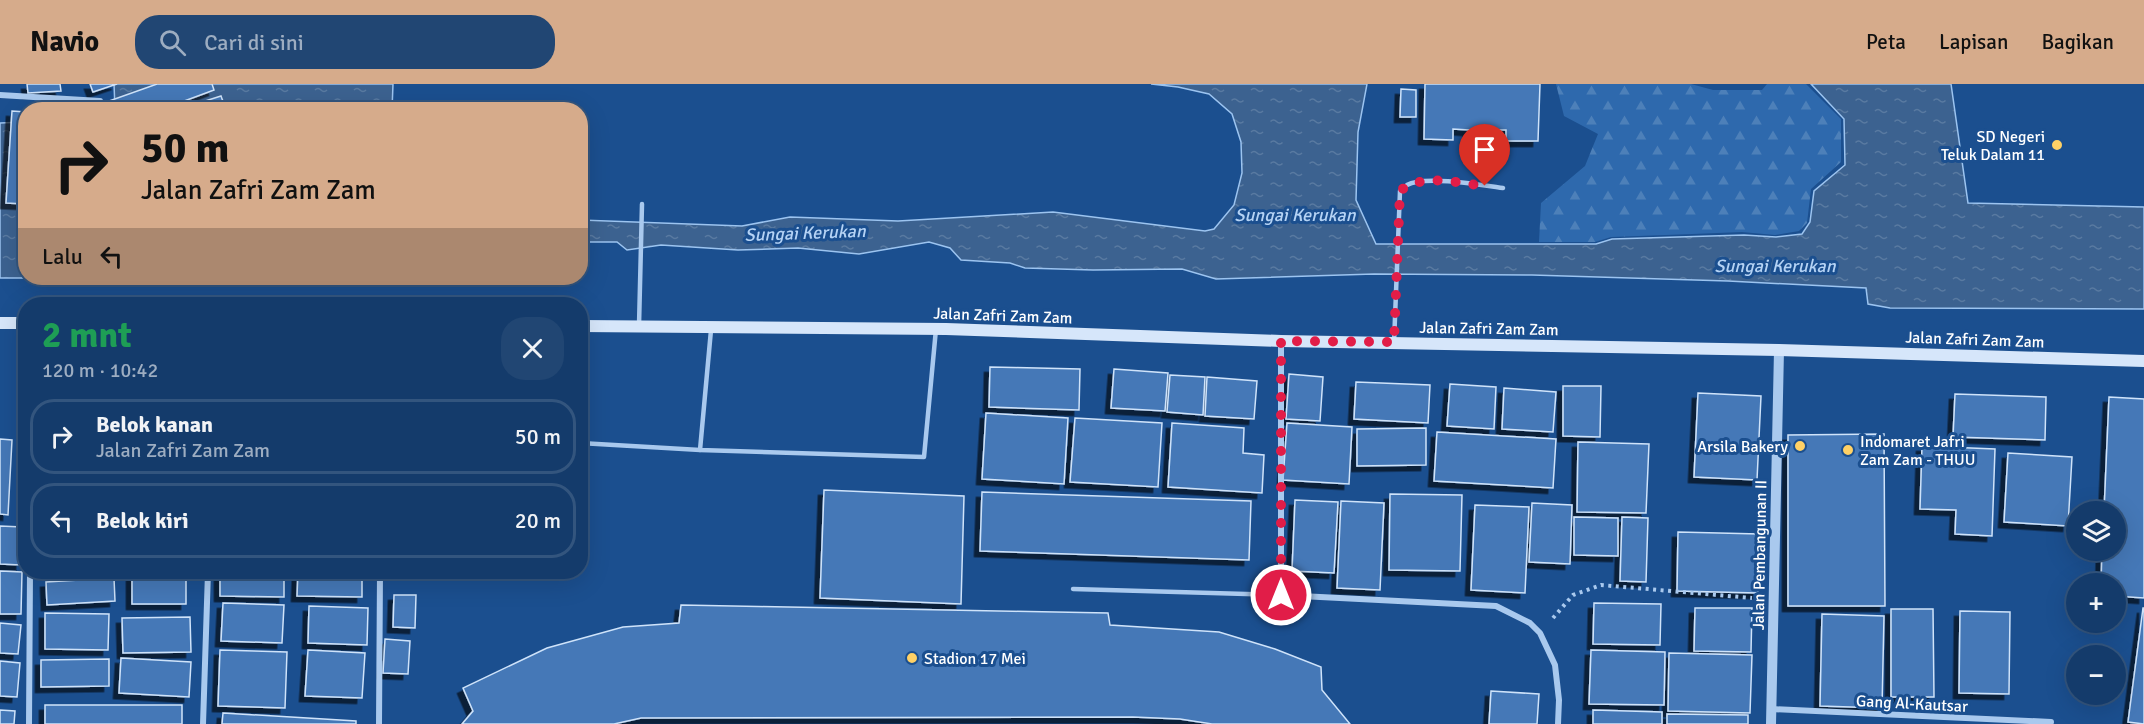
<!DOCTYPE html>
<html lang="id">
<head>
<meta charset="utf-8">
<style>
  body { margin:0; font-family:Signika,sans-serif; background:#214673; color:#f1f3f6; height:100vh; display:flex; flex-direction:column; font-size:22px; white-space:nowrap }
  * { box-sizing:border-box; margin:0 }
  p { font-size:20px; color:#9dadc1 }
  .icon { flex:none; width:33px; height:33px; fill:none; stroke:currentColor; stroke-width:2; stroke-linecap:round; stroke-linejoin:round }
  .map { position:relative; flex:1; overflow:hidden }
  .panel { position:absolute; left:18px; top:213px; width:570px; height:282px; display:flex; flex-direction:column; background:#143b6b; border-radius:24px; box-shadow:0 6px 24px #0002,0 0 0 2px #33557e }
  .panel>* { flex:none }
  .top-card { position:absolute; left:18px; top:18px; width:570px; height:183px; border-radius:24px; box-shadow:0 6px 24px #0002,0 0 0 2px #33557e; background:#d6ab8b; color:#111; overflow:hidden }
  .controls { position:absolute; left:2066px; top:417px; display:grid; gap:12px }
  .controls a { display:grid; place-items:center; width:60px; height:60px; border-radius:50%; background:#143b6b; box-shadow:0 6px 24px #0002,0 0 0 2px #33557e; font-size:30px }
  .pin { position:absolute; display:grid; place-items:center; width:51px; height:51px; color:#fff; margin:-62px -26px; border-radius:50% 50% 50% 0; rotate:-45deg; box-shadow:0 0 6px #0007 }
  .pin .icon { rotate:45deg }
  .me { position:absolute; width:66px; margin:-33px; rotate:0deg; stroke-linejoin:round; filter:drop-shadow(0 0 4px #0008) }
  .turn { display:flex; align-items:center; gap:21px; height:126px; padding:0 24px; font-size:27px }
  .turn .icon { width:78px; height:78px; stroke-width:2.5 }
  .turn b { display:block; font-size:42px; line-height:51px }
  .then { display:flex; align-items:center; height:57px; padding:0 24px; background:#0003; gap:12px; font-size:22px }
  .round { display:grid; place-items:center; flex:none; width:63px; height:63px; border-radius:24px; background:#214673 }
  .headline { display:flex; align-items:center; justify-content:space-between; height:102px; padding:0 24px }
  h1 { font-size:36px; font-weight:800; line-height:45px; color:#1e9e55 }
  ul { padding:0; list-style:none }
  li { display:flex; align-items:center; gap:18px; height:75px; margin:0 12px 9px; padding:0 12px; border:3px solid #33557e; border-radius:24px }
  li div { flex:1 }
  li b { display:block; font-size:22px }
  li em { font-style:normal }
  header { display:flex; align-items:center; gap:36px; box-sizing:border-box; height:84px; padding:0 30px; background:#d6ab8b; color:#111 }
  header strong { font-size:28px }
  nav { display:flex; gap:33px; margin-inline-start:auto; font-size:21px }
  .search { width:420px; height:54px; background:#214673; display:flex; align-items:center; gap:15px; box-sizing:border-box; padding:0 21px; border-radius:24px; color:#9dadc1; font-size:22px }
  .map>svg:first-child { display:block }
  .forest { fill:url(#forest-firs) }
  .water { fill:url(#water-ripples); stroke:#9cc4f0; stroke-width:1.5 }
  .building { fill:#4478b7; stroke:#cfe3fa; stroke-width:1.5; filter:url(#shadow) }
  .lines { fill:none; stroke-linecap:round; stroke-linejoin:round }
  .path { stroke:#a9c9ee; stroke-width:4; stroke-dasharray:3 4.5; stroke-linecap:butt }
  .service { stroke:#a9c9ee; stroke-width:4.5 }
  .minor { stroke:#a9c9ee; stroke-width:6 }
  .tertiary { stroke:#a9c9ee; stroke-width:10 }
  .secondary { stroke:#d6e6fa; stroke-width:12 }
  .route { stroke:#e11d48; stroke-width:10; stroke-dasharray:0 18 }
  .poi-dot { fill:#ffd166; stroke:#1b4f8f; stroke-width:2 }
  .labels { text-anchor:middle; stroke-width:6; stroke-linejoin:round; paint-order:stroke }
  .poi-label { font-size:16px; fill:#fff; stroke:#1b4f8f; text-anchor:end }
  .street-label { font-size:16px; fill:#fff; stroke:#1b4f8f }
  .water-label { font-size:18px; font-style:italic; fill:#b5d3f5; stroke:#1b4f8f }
</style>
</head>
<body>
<header>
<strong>Navio</strong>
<div class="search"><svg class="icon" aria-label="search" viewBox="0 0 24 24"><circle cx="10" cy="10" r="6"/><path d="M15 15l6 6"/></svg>Cari di sini</div>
<nav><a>Peta</a><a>Lapisan</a><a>Bagikan</a></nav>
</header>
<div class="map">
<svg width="2144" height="640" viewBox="0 0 2144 640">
  <defs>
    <pattern id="forest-firs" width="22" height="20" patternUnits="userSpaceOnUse" patternTransform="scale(1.5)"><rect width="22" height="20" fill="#2e69ad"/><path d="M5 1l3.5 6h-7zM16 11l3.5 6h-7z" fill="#4d80b9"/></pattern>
    <pattern id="water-ripples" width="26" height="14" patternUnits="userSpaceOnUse" patternTransform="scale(1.5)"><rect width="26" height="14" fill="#3c6290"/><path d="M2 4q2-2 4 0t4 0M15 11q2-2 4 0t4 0" fill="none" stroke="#597aa1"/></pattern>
    <filter id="shadow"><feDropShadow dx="-5.5" dy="5.5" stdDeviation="0" flood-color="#0009"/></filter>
  </defs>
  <rect width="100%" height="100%" fill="#1b4f8f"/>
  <path class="forest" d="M1556 0H1691L1713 6H1762L1767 0H1806L1841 35V78L1811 105 1807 139 1799 147 1775 151 1742 148 1692 150 1611 153 1595 158H1539L1541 119 1585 82 1598 50 1564 32Z"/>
  <g class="water">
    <path d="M114 0H393L392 26 115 25Z"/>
    <path d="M1151 0H1367L1358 48 1356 116 1376 160H1596L1612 155 1744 151 1776 153 1802 150 1810 138 1814 107 1845 81 1844 35 1811 0H1951L1968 119 2144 123V225L1890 224 1868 220 1866 204 1728 197 1532 191 1374 190 1216 195 1182 185 1093 186 1025 184 1010 179 961 176 950 164 929 158 859 170 798 164 738 166 661 161 627 166 617 158H581V136L742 142 790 133 898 137 1053 128 1205 147 1214 145 1234 121 1242 89 1241 58 1232 30 1209 10 1178 3Z"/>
    <path d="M25 38 26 194H443H0V39Z"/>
  </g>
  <g class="building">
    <path d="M27 0H60L61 7 28 9Z"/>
    <path d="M90 0H117L93 8Z"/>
    <path d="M157 0H212L214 6 160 26H96L95 22Z"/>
    <path d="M1425 0H1540L1538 57H1506V46H1490V73L1469 72V46L1453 45V56L1424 55Z"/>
    <path d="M1401 5 1416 6V33H1400Z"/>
    <path d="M221 12 226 26H205L202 18Z"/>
    <path d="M12 27 26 28V120L6 119Z"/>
    <path d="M990 283 1080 285 1079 326 989 323Z"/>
    <path d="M1114 285 1168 289 1165 327 1111 324Z"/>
    <path d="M1289 290 1323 293 1320 337 1286 335Z"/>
    <path d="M1170 291 1205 293 1203 331 1167 328Z"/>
    <path d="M1207 293 1257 297 1254 335 1205 332Z"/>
    <path d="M1356 298 1430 301 1428 339 1354 335Z"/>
    <path d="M1450 300 1496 303 1494 345 1447 342Z"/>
    <path d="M1563 302H1601L1600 353 1563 352Z"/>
    <path d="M1504 304 1556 308 1553 348 1502 345Z"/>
    <path d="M1698 309 1761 312 1757 396 1694 393Z"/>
    <path d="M1955 310 2046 313 2045 356 1953 353Z"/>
    <path d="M2109 313 2144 315V514L2115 512V500H2101L2102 466H2115V428H2104Z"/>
    <path d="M986 329 1068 334 1064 400 982 395Z"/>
    <path d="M1075 334 1162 339 1158 403 1070 398Z"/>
    <path d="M1172 339 1244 344 1243 369 1264 371 1262 409 1168 403Z"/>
    <path d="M1287 339 1352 343 1349 400 1283 396Z"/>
    <path d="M1426 344V381L1357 382V345Z"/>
    <path d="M1437 348 1556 355 1553 404 1434 397Z"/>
    <path d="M1884 350 1885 522H1788V351Z"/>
    <path d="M0 355 12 356 8 431 0 430Z"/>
    <path d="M1578 358 1649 360 1646 429 1577 428Z"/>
    <path d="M1922 362 1995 365 1992 452 1955 450 1956 426 1920 425Z"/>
    <path d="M2008 369 2072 373 2068 442 2004 438Z"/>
    <path d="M824 406 964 412 961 520 820 514Z"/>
    <path d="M982 408 1251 417 1249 476 980 467Z"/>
    <path d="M1390 410 1462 411 1460 487 1389 486Z"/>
    <path d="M1295 416 1338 418 1334 489 1292 487Z"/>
    <path d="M1341 417 1384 419 1380 506 1337 504Z"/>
    <path d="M1532 419 1572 421 1570 480 1529 478Z"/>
    <path d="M1475 421 1529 423 1525 509 1471 506Z"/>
    <path d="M1574 433 1618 434V472L1574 471Z"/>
    <path d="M1622 433 1648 434 1646 498 1620 497Z"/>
    <path d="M0 442 22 443 21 481 0 480Z"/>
    <path d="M1678 448 1759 450 1758 509 1677 507Z"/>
    <path d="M0 487 22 488 21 530H0Z"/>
    <rect x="132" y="488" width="54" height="32"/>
    <path d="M220 488H284V513L220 512Z"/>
    <path d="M298 488H362V513L297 512Z"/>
    <path d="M114 494 115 517 47 521 46 498Z"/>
    <path d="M394 511H416L415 544 393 543Z"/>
    <path d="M223 519 284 521 282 559 221 557Z"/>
    <path d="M1594 519 1661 520 1660 561 1593 560Z"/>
    <path d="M681 521 1108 529 1110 541 1219 548 1275 565 1321 583 1322 606 1350 640H1212L1180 635 1133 633 641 634 614 640H462L473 627 463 604 547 564 623 543 679 539Z"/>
    <path d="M309 522 368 524 367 561 308 559Z"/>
    <path d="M1695 524H1752L1751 568 1694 567Z"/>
    <path d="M2143 524H2144V640L2128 638Z"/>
    <path d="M1891 525H1933L1934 613H1891Z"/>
    <path d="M1960 527 2010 528 2009 610 1959 609Z"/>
    <path d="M45 529 109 530 108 566 45 565Z"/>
    <path d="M1822 530 1884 532 1882 624 1820 622Z"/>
    <path d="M190 533 191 568 123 569 122 534Z"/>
    <path d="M0 539 21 541 18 570 0 569Z"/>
    <path d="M385 555 410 557 408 590 383 589Z"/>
    <path d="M220 566 287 568 285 624 218 622Z"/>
    <path d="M308 566 365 569 362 614 305 612Z"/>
    <path d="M1591 566 1665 568 1664 621 1589 620Z"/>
    <path d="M1669 569 1752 571 1750 629 1668 627Z"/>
    <path d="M121 574 191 578 189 613 119 609Z"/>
    <path d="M109 575V602L41 603V576Z"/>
    <path d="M0 577 20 579 17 613 0 612Z"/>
    <path d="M1491 607 1539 610 1537 640H1489Z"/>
    <rect x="45" y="621" width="137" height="19"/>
    <path d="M0 626 15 627 14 640H0Z"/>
    <path d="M1593 626 1662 628V640H1593Z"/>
    <path d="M223 629 356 637V640H222Z"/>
    <path d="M1667 630 1748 631V640H1667Z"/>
  </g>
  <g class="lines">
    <path class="path" d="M1553 534 1573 511 1601 501 1752 514"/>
    <g class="service">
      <path d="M639 242 642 120"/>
      <path d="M1394 259 1400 107C1402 105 1404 103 1407 101 1424 91 1482 101 1503 104"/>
      <path d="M580 359 700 366 924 373 936 245"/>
      <path d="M700 366 711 246"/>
      <path d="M1073 505 1281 511"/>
    </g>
    <g class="minor">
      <path d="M0 11 100 17"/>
      <path d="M1281 257V511L1496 522 1530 539 1540 549 1555 581 1559 616 1558 640"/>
      <path d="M1771 625 2051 638"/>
      <path d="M29 640 30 488"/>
      <path d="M203 640 208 488"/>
      <path d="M379 640 380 488"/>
    </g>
    <path class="tertiary" d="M1771 640 1779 266"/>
    <g class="secondary">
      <path d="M0 239H26"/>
      <path d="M580 242 946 245 1281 257 1779 266 2144 277"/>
    </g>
  </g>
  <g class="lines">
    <path class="route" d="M1281 511V257L1394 258 1400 107C1421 89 1459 99 1485 102"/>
  </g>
  <g class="poi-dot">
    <circle cx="2057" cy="61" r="6"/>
    <circle cx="1800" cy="362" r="6"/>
    <circle cx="1848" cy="366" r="6"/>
    <circle cx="912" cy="574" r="6"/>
  </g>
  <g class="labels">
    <g class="poi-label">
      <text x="2045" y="58">SD Negeri<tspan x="2045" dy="18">Teluk Dalam 11</tspan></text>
      <text x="1860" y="363" text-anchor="start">Indomaret Jafri<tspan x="1860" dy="18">Zam Zam - THUU</tspan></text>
      <text x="1788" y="368">Arsila Bakery</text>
      <text x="924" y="580" text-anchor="start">Stadion 17 Mei</text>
    </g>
    <g class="street-label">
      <text transform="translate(1003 231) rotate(2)" y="6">Jalan Zafri Zam Zam</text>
      <text transform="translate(1489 244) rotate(1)" y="6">Jalan Zafri Zam Zam</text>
      <text transform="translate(1975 255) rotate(2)" y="6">Jalan Zafri Zam Zam</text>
      <text transform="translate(1759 471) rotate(-89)" y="6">Jalan Pembangunan II</text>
      <text transform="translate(1912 619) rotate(3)" y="6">Gang Al-Kautsar</text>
    </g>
    <g class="water-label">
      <text x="1295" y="137">Sungai Kerukan</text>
      <text transform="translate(805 149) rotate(-2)" y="6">Sungai Kerukan</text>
      <text x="1775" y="188">Sungai Kerukan</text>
    </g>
  </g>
</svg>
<div class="controls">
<a><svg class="icon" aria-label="layers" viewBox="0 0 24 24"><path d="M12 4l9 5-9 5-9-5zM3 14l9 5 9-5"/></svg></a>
<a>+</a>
<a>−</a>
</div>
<div class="pin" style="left:1485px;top:102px;background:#d93025"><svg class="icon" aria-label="arrive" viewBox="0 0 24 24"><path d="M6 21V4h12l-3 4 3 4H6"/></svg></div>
<svg class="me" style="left:1281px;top:511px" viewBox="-20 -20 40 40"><circle r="17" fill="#e11d48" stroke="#fff" stroke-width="3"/><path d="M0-11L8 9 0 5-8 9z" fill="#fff"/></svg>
<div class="top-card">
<div class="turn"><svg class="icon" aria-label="right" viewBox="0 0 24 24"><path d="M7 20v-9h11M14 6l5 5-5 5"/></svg><div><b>50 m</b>Jalan Zafri Zam Zam</div></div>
<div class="then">Lalu<svg class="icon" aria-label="left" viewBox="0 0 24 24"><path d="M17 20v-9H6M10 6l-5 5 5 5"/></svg></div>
</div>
<section class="panel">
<div class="headline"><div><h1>2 mnt</h1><p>120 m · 10:42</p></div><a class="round"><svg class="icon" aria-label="close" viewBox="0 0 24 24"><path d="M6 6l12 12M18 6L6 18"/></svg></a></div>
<ul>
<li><svg class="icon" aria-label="right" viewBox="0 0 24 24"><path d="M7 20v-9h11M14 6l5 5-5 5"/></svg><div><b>Belok kanan</b><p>Jalan Zafri Zam Zam</p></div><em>50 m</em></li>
<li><svg class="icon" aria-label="left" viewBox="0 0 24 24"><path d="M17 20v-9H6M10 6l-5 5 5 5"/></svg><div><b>Belok kiri</b></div><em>20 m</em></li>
</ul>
</section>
</div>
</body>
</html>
